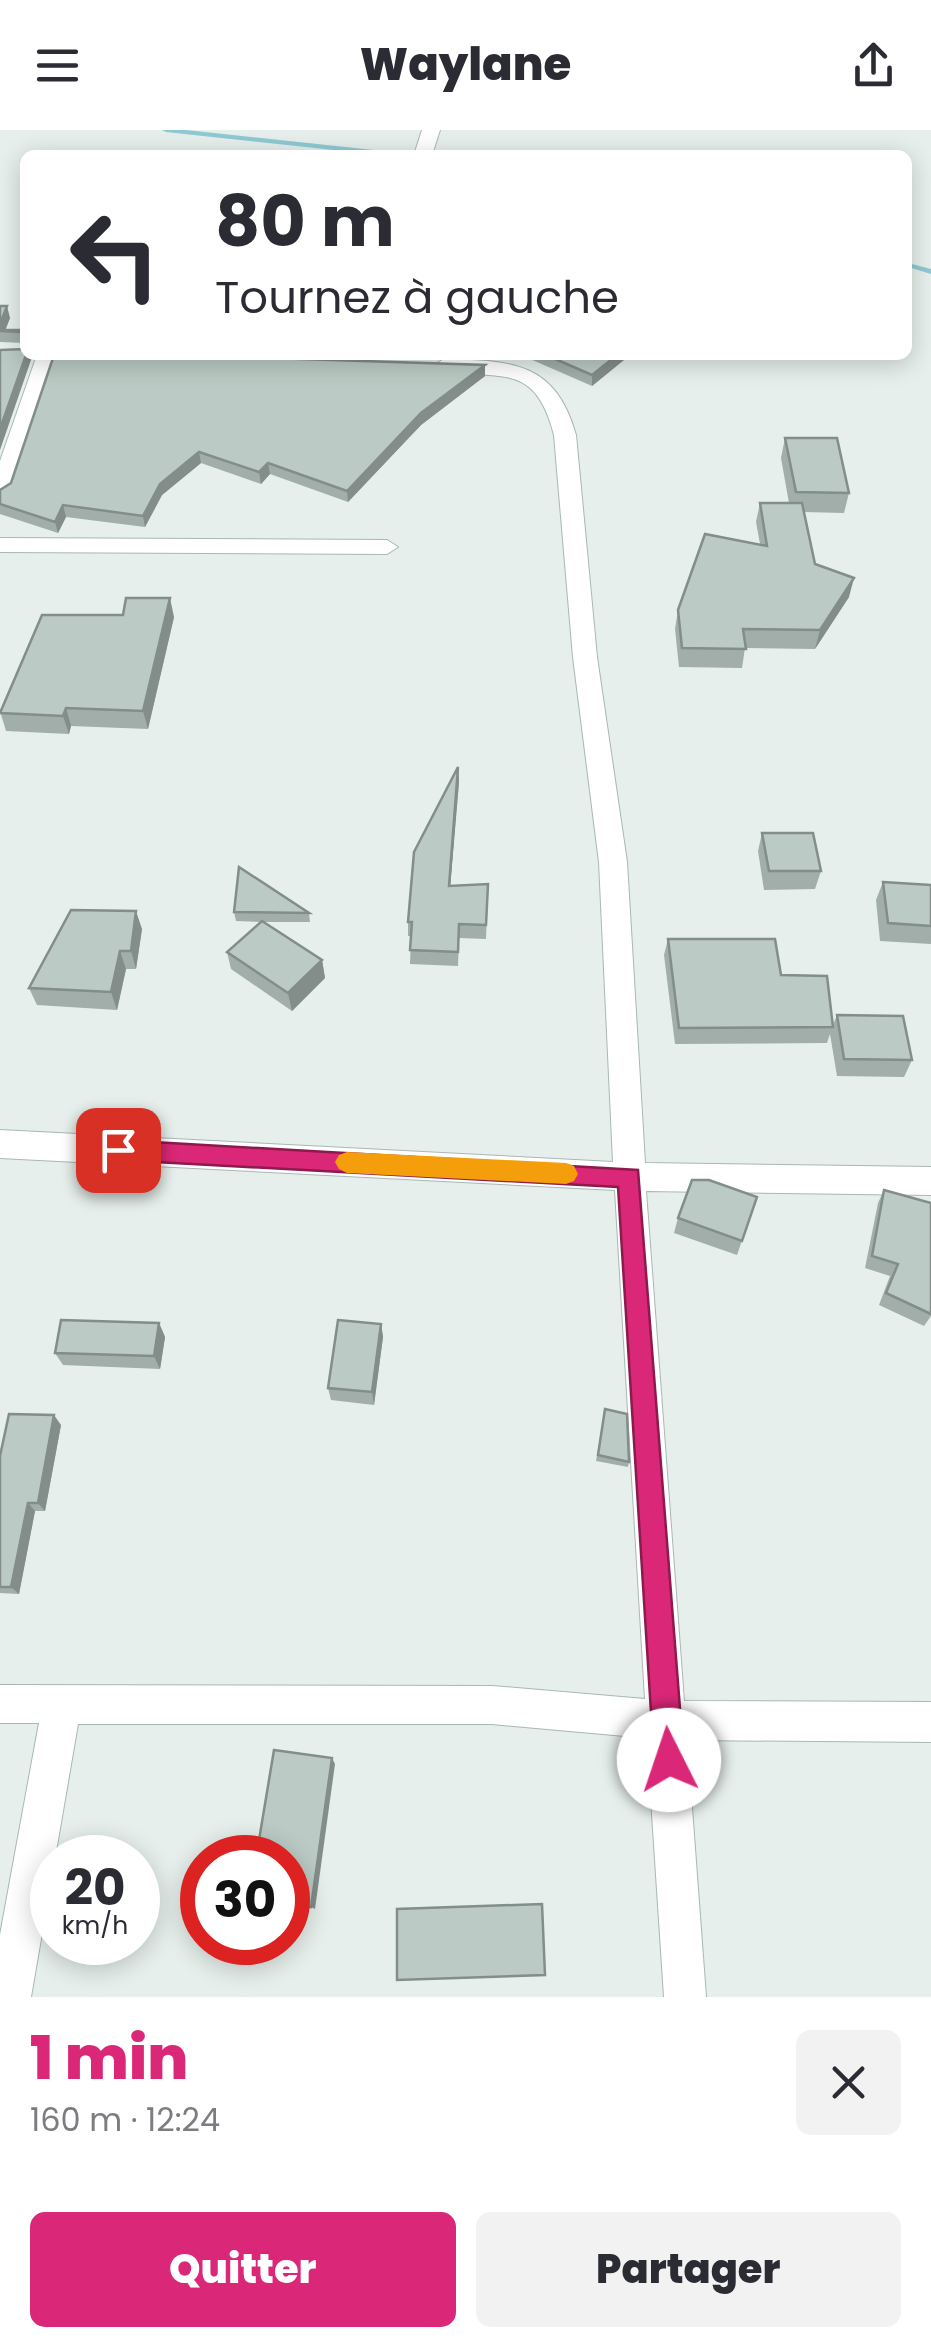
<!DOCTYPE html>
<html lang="fr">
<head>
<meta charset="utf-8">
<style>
  body { margin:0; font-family:Poppins,sans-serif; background:#f2f2f3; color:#2b2b33; height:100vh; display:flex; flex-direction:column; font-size:38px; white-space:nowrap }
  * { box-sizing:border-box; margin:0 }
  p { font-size:32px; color:#7c7c81 }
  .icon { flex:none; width:55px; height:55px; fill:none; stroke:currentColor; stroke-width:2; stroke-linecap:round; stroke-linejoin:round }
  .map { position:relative; height:1867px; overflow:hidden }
  .drawer { display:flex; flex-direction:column; background:#fff; flex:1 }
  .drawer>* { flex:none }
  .top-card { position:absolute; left:20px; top:20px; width:892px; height:210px; border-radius:15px; box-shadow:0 5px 25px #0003; background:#fff; color:#2b2b33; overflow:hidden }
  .speed { position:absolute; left:30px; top:1705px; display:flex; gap:20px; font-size:50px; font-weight:700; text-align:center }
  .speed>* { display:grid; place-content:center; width:130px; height:130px; border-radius:50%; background:#fff; box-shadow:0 5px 25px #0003; line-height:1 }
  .speed small { font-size:25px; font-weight:400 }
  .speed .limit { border:15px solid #d22; background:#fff; color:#111 }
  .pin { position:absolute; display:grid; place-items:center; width:85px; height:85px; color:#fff; margin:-42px; border-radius:20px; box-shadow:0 5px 15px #0006 }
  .me { position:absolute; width:110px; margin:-55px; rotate:356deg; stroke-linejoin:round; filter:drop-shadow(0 0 8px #0008) }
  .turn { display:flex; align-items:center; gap:35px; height:210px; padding:0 30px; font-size:45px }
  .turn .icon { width:130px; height:130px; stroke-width:2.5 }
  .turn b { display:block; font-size:70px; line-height:85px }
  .round { display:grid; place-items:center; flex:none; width:105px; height:105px; border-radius:15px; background:#f2f2f3 }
  .summary { display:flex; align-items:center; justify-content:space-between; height:170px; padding:0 30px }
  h1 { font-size:60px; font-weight:800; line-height:75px; color:#db2777 }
  .cta { display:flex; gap:20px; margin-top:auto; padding:20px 30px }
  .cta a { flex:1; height:115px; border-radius:15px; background:#db2777; color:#fff; font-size:40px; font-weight:800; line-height:115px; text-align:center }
  .cta a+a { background:#f2f2f3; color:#2b2b33 }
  header { display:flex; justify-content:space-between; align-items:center; height:130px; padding:0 30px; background:#fff; font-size:45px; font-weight:800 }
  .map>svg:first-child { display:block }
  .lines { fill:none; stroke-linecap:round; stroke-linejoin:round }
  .stream { fill:#8ec9d4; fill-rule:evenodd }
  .minor-casing { stroke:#a8b8b2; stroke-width:2 }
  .minor { fill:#fff; fill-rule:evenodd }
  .wall { fill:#a1aea9 }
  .shaded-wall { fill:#838d89 }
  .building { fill:#bbcac4; stroke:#838d89; stroke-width:2.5 }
  .route { fill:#db2777; stroke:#8e194d; stroke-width:2.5 }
  .slow { fill:#f59e0b }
</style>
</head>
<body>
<header><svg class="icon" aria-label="menu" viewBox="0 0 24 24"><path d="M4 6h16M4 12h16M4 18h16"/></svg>Waylane<svg class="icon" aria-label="share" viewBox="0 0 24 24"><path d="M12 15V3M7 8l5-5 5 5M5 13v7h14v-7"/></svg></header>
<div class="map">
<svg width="931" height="1867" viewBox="0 0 931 1867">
  <rect width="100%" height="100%" fill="#e6efeb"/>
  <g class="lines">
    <g class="stream">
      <path d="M162 0H186L402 23 406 25H381L166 2Z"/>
      <path d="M908 133 931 139V144L908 137Z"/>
    </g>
    <g class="minor-casing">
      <g id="minor">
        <path d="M422 0H440L432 25H414Z"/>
        <path d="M37 225H57L11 363 0 370V331Z"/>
        <path d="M444 229C512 231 555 231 576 305L597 527 627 732 645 1033 931 1037V1065L646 1061 684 1571 931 1572V1612L687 1610 706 1867H664L647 1608 492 1594H78L31 1867H0V1805L39 1593H0V1555L492 1556 645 1569 615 1060 0 1028V1000L613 1032 599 732 573 527 554 305C534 227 497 253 437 239L434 235Z"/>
        <path d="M0 408 387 410 398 417 387 424 0 422Z"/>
      </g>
    </g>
    <use href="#minor" class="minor"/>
  </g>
  <g class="wall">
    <path d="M0 176 10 188 5 200H25V213L0 212Z"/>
    <path d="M372 225H518L514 229Z"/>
    <path d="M521 225H630L592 256Z"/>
    <path d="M485 235V246L421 295 348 372 270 344 261 354 201 333 162 365 145 397 66 387 58 403 0 384V360Z"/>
    <path d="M785 308 849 363 844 383 804 382 815 434 849 467 815 519 745 518 742 538 679 537 675 499 678 480 760 414 756 392 760 373H789L781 328Z"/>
    <path d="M174 487 148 599 71 596 69 604 6 601 0 581Z"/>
    <path d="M459 652 450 756 488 754 486 809 459 808 458 836 410 834 411 806H408V792Z"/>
    <path d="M762 703 821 741 815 759 764 760 758 721Z"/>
    <path d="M883 752 931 755V814L880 811 876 770Z"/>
    <path d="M234 782 309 783 310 792H263L322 830 325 848 292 881 231 839 227 822 261 792 236 791Z"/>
    <path d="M142 799 136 839H126L117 880 37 875 29 858Z"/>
    <path d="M668 809 781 845 833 895 837 885 912 930 904 947 837 946 830 904 827 913 675 914 664 825Z"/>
    <path d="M884 1060 931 1073V1186L924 1196 879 1175 890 1146 865 1138 878 1073Z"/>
    <path d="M757 1067 737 1125 674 1103 678 1088Z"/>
    <path d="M159 1193 165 1207 160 1239 63 1235 55 1223Z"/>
    <path d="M381 1194 383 1207 374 1275 331 1270 328 1258Z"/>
    <path d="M605 1279 629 1332 628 1337 596 1331Z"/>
    <path d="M61 1295 45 1381H35L19 1464 0 1463V1326Z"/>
  </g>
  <g class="shaded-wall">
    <path d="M7 176 10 188 5 201H0V194Z"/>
    <path d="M26 225H30L31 230 0 320V299Z"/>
    <path d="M617 225H630L592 256V245Z"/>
    <path d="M485 235V246L421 295 348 372 347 361 421 283Z"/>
    <path d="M199 322 201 333 162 365 145 397 143 386 160 354Z"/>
    <path d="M268 333 270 344 261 354 259 342Z"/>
    <path d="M63 375 66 387 58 403 55 392Z"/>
    <path d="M854 448 849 467 815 519 820 500Z"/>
    <path d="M170 468 174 487 148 599 143 581Z"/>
    <path d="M66 578 71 596 69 604 63 586Z"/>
    <path d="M459 637V652L449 771V756Z"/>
    <path d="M136 781 142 799 136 839 131 821Z"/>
    <path d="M120 821 126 839 117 880 111 862Z"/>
    <path d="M322 830 325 848 292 881 288 863Z"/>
    <path d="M159 1193 165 1207 160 1239 154 1226Z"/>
    <path d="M381 1194 383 1207 374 1275 372 1262Z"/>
    <path d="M54 1285 61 1295 45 1381 38 1373Z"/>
    <path d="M28 1373 35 1381 19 1464 11 1457Z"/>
    <path d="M332 1628 335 1634 315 1779 311 1777Z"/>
  </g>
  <g class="building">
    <path d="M0 176H7L0 194Z"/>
    <path d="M0 200H25V208L22 202 0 201Z"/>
    <path d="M25 219 26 225 0 299V220Z"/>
    <path d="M54 225H177L485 235 421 283 347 361 268 333 259 342 199 322 160 354 143 386 63 375 55 392 0 374V360L11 353Z"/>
    <path d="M546 225H617L592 245Z"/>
    <path d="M785 308H837L849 363 796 362Z"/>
    <path d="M760 373H802L815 434 854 448 820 500 743 499 746 519 682 518 678 480 705 404 767 416Z"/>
    <path d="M126 468H170L143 581 66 578 63 586 0 583 42 485H123Z"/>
    <path d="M458 637 449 756 488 754 486 795 459 794 458 822 410 820 412 792H408L414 722Z"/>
    <path d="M762 703H813L821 741H769Z"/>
    <path d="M239 737 309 783 234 782Z"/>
    <path d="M883 752 931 755V796L888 793Z"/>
    <path d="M71 780 136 781 131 821H120L111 862 29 858Z"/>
    <path d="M262 791 322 830 288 863 227 822Z"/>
    <path d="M668 809H775L781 845 827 846 833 897 679 898Z"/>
    <path d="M837 885 903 886 912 930 844 929Z"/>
    <path d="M692 1050H709L757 1067 742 1111 678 1088Z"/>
    <path d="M884 1060 931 1073V1184L886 1163 898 1134 872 1126Z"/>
    <path d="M61 1190 159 1193 154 1226 55 1223Z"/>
    <path d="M338 1190 381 1194 372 1262 328 1258Z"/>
    <path d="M605 1279 627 1284 629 1332 598 1325Z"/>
    <path d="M9 1284 54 1285 38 1373H28L11 1457H0V1326Z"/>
    <path d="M274 1620 332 1628 311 1777 288 1774V1728H256Z"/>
    <path d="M542 1774 545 1845 397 1850V1779Z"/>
  </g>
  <path class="route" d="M118 1010 638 1040 684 1630 679 1641 669 1645 658 1641 654 1630 618 1057 118 1030 110 1027 106 1020 110 1013Z"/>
  <path class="slow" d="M347 1022 566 1033 574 1036 578 1044 574 1051 566 1054 347 1043 339 1039 335 1032 339 1025Z"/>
</svg>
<div class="speed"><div>20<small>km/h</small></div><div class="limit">30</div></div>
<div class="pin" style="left:118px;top:1020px;background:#d93025"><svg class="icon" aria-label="arrive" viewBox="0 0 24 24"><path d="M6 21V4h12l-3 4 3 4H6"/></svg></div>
<svg class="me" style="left:669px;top:1630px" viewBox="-20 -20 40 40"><circle r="19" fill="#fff"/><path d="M0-13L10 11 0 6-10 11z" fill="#db2777"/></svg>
<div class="top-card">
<div class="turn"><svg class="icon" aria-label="left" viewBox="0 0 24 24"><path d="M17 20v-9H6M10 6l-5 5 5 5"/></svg><div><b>80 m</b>Tournez à gauche</div></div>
</div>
</div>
<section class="drawer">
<div class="summary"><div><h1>1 min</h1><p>160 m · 12:24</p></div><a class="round"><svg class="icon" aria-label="close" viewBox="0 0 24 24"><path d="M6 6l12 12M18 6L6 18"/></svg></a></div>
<div class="cta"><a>Quitter</a><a>Partager</a></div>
</section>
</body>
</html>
